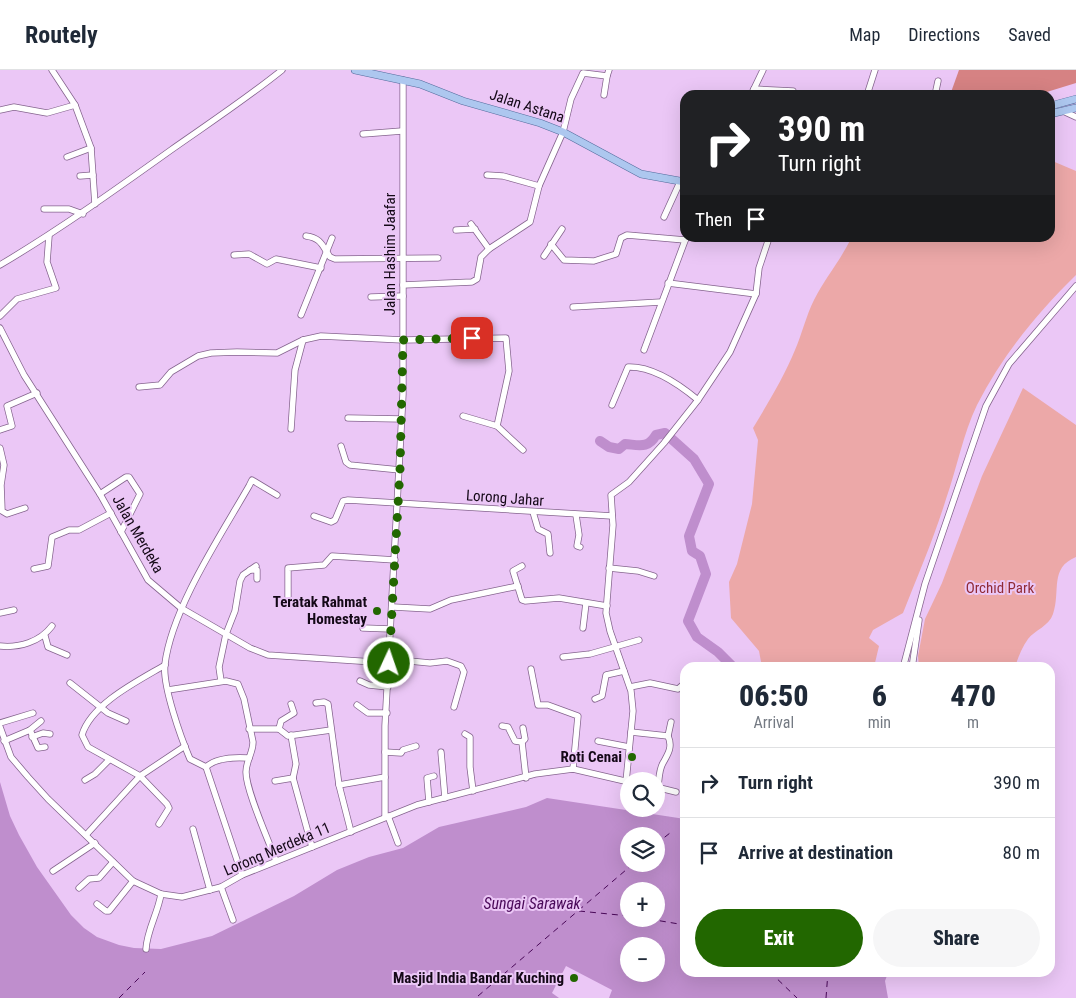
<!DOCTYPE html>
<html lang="en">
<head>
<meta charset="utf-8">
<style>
  body { margin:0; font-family:"Roboto Condensed",sans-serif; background:#f6f6f7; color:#1f2937; height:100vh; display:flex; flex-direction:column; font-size:19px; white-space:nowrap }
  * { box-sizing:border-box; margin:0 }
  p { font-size:16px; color:#747a83 }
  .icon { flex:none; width:28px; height:28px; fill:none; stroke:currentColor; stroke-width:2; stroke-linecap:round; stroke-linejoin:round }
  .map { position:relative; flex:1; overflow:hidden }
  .panel { position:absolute; left:680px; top:592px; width:375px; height:315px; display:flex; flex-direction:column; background:#fff; border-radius:15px; box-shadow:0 5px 20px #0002 }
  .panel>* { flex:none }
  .hud { position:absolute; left:680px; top:20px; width:375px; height:152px; border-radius:15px; box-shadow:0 5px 20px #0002; background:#202124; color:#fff; overflow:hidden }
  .tools { position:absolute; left:620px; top:702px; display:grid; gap:10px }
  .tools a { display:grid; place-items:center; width:45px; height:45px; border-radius:50%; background:#fff; box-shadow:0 5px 20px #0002; font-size:25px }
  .pin { position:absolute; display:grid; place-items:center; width:42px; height:42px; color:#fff; margin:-21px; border-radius:10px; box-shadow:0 2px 8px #0006 }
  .me { position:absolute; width:55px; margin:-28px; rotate:3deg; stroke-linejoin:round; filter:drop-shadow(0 0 4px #0008) }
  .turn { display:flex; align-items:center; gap:18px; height:105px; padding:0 15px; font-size:22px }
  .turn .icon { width:65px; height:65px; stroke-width:2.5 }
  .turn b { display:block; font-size:35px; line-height:42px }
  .then { display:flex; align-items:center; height:48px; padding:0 15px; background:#0003; gap:10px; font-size:19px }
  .eta { display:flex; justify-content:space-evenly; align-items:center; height:85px; text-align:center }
  .eta b { font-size:30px; font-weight:800; line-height:35px }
  .button { display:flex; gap:10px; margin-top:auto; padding:10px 15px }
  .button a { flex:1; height:58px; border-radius:30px; background:#226700; color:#fff; font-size:20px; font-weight:800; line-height:58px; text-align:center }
  .button a+a { background:#f6f6f7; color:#1f2937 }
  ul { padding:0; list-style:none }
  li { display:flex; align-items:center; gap:15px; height:70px; padding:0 15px; border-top:1px solid #e0e1e3 }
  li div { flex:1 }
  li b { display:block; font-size:19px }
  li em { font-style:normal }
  header { display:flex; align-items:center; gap:30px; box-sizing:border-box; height:70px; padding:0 25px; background:#fff; border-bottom:1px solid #e0e1e3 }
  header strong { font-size:24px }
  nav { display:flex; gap:28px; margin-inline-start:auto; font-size:18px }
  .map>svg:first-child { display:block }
  .green { fill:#eca8a8 }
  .forest { fill:#d68283 }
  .water { fill:#bf8ecd; fill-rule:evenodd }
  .pier { fill:#ebc7f6 }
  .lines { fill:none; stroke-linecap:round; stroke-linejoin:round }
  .river { stroke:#bf8ecd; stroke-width:10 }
  .ferry { stroke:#490858; stroke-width:1; stroke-dasharray:6 5; stroke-linecap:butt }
  .minor-casing { stroke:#85648e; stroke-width:7 }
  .major-casing { stroke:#546b9c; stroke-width:8 }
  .minor { stroke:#fff; stroke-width:5.5 }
  .major { stroke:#adc7ef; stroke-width:7 }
  .route { stroke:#226700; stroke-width:9; stroke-dasharray:0 16.2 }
  .poi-dot { fill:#226700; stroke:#ebc7f6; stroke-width:2 }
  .labels { text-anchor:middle; stroke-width:4; stroke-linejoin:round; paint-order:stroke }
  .street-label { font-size:15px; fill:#140817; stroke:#ebc7f6 }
  .park-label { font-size:15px; fill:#902b36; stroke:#ebc7f6 }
  .poi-label { font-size:15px; font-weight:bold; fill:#140817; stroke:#ebc7f6; text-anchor:end }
  .water-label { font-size:16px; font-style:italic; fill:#490858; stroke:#ebc7f6 }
</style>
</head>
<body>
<header>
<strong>Routely</strong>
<nav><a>Map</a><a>Directions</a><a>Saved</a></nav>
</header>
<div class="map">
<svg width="1076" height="928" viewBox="0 0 1076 928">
  <rect width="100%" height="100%" fill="#ebc7f6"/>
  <g class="green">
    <path d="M1050 90 1076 101V205C1037 243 1002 286 977 335 963 364 957 398 946 429 934 468 918 505 903 543L873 560 869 568 879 576 874 597H762L759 581 731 548 729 512 737 494 752 434 758 370 753 358C768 333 784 307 795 280 802 264 806 246 814 230 825 208 841 190 851 168H1050Z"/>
    <path d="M1023 318 1076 355V487C1049 498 1061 521 1053 544 1049 556 1035 560 1028 569 1022 577 1018 588 1015 597H919L918 586 925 549 942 513 982 406Z"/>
  </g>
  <path class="forest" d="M959 0H1076V13L1037 25H950Z"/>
  <path class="water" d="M0 712 10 746 19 765 37 797 71 845 84 858 97 867 119 875 134 878 161 879 212 866 294 826 337 800 369 787 403 778 439 757 526 737 547 728 685 749V902L888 903 885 911 888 928H0ZM629 766H656V794H629ZM629 821H656V849H629ZM629 876H656V904H629Z"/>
  <path class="pier" d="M566 896 612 920 609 928H559L552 923Z"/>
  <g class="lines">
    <path class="river" d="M600 371 609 377 619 379 625 374C639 375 648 379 656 365L665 363 694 389 709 414 689 466 692 481 700 486 706 504 688 551 697 567 718 582 734 598"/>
    <g class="ferry">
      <path d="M656 774 670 763"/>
      <path d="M579 841 629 846"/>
      <path d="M649 849 685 855"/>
      <path d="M770 902 797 928"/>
      <path d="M478 926 633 794"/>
      <path d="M119 928 145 902"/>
      <path d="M826 928 828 902"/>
    </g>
    <g class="minor-casing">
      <g id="minor">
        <path d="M52 0 75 35 91 78 95 134"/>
        <path d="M754 19 793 21"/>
        <path d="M604 25 607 6"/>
        <path d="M751 25 763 0"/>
        <path d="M867 25 875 0"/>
        <path d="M935 25 938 11"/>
        <path d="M0 40 14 37 47 43 75 35"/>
        <path d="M1063 41 1076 47"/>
        <path d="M363 64 402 61"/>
        <path d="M67 87 91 78"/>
        <path d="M487 105 503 106 539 116"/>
        <path d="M80 106 93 105"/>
        <path d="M44 139H69L83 144"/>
        <path d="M664 147 680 112"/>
        <path d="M471 154 489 179"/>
        <path d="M456 160 475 159"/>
        <path d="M306 166C321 168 322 175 330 187L335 189 438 188"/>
        <path d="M551 174 564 190 594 191 616 184 621 168 627 165 685 170"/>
        <path d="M234 185 249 184 267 194 276 189 321 198"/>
        <path d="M544 186 562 159"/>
        <path d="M0 195C59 160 115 120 171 80 208 54 246 29 282 0"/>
        <path d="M668 213 756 224"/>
        <path d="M403 215 472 212 477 209 481 187 489 179 530 152 539 116 563 62 571 29 583 3 607 6 609 0"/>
        <path d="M371 227 403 226"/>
        <path d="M573 237 661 232"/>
        <path d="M301 245 332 168"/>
        <path d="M0 246 17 229 56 218 47 192 49 166"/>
        <path d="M0 258 24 305 100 424 148 510 181 538 250 578 268 585 389 593"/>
        <path d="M644 280 686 168"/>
        <path d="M139 317 160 315 171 302 198 286 211 283 237 282 277 283 303 270 321 266 403 270 506 268 509 301 497 356"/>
        <path d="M612 335 628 297C653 296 680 315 698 330"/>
        <path d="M463 346 497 356 523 380"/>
        <path d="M348 348 402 349"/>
        <path d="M291 359 295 300 303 270"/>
        <path d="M0 360 12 356 7 336 37 323"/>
        <path d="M341 376 346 392 350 395 400 400"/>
        <path d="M0 378 4 395 1 415 2 441 7 444 25 438"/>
        <path d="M100 424 126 407H129L140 424 121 462"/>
        <path d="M533 442 538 459 548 464 550 483"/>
        <path d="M576 445 579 465 577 476 580 477"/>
        <path d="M314 446 331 452 335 450 343 431 348 430 612 446"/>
        <path d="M522 496 513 501 522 530 525 531 559 528 607 536"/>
        <path d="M609 498 638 501 654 506"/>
        <path d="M34 499 48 496 52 467 69 460H79L111 443"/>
        <path d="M250 500H257V509"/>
        <path d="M288 527V498L324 495 332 486 395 490"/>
        <path d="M393 537 430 539 451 530 518 516"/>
        <path d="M0 543 14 540"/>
        <path d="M363 558 391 559"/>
        <path d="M583 558 586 533"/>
        <path d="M45 566 48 577 67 585"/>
        <path d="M0 576C19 578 40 572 52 556"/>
        <path d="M563 587 590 584 639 570"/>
        <path d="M389 589 430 593 447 591 461 596 464 602 454 637"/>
        <path d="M903 598 925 514 986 336 1009 294 1076 216"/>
        <path d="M912 598 919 550"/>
        <path d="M531 599 538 635H548L578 646 573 699"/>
        <path d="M221 611 219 597 226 564 235 541 240 511 243 505 256 496"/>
        <path d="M360 611 369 615 388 617"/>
        <path d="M70 613 108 643 126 651"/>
        <path d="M630 617 650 613 678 619 685 613"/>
        <path d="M168 620 226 611 238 614 244 629 253 672C253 683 246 691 246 702 246 721 269 771 276 791"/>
        <path d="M595 629 602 626 606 605 624 601"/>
        <path d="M316 633 324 632 328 634 339 715 351 762"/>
        <path d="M291 634 294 643 281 651 279 659 288 666 331 660"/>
        <path d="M357 635 368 643H387"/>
        <path d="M0 653 33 643"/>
        <path d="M502 656 508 657 515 671 522 672 526 708"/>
        <path d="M0 657 11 687 28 707 48 729 133 811 161 824 182 827 221 817 242 805 417 735 535 704 573 699 629 712"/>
        <path d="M249 659H279"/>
        <path d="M30 660 38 678 45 677"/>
        <path d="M631 662 668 666 671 652"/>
        <path d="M465 664 470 667V697L473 721"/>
        <path d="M291 665 296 694 293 708"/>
        <path d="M32 667 43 663 50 664"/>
        <path d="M4 671 30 660 41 651"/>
        <path d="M598 671 629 677"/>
        <path d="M522 672 525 669 523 658"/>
        <path d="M385 682 401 683 403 680 416 676"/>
        <path d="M441 682 445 728"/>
        <path d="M206 697C217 687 235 687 249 688"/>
        <path d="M85 710 95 704 109 690"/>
        <path d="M275 711 293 708 312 777"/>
        <path d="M626 712 633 641 631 621 610 561 606 543 613 455 611 425 629 412 664 373 698 330 730 282 756 224 759 198 769 168"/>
        <path d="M339 715 385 707"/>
        <path d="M656 717 676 722"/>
        <path d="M658 717C659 710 659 699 663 693 668 684 673 677 668 666"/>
        <path d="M429 732 427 708 434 706"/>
        <path d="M388 746 398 773"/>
        <path d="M385 747V656L403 324V10"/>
        <path d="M159 754 169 738 167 734 140 706 88 677 82 665C91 634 138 611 165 595"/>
        <path d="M193 759 210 820"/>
        <path d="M86 765 140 706 185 676"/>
        <path d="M53 801 95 773"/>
        <path d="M242 805 206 697 190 689C181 668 162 615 165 594 172 538 221 465 249 416L252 410 277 425"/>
        <path d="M221 817 233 850"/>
        <path d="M79 818 89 809 99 808 113 792"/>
        <path d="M97 834 106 841H109L133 811"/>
        <path d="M146 879C147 860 158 843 161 824"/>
      </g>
    </g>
    <g class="major-casing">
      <g id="major">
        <path d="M355 0 420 14 463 31 540 53 563 62 641 104 685 112"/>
        <path d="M1050 36 1076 29"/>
        <path d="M1050 44 1076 38"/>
      </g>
    </g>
    <use href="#minor" class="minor"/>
    <use href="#major" class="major"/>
  </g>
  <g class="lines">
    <path class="route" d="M389 593 400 400 403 270 472 268"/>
  </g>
  <g class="poi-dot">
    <circle cx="377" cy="541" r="5"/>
    <circle cx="632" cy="687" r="5"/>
    <circle cx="574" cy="908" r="5"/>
  </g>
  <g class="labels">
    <g class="street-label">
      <text transform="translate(527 36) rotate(18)" y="5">Jalan Astana</text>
      <text transform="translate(390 184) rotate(-90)" y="5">Jalan Hashim Jaafar</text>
      <text transform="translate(505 428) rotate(4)" y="5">Lorong Jahar</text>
      <text transform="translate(138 464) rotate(60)" y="5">Jalan Merdeka</text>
      <text transform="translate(277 779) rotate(-23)" y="5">Lorong Merdeka 11</text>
    </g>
    <g class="park-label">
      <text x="1000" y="523">Orchid Park</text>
    </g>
    <g class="poi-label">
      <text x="367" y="537">Teratak Rahmat<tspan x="367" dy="17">Homestay</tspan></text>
      <text x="622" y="692">Roti Cenai</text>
      <text x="564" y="913">Masjid India Bandar Kuching</text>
    </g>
    <g class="water-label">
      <text x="532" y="839">Sungai Sarawak</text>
    </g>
  </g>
</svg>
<div class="tools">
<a><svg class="icon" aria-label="search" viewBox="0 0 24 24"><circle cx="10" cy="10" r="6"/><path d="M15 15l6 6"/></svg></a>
<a><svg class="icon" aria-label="layers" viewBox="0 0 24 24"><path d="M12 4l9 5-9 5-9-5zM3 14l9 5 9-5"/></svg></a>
<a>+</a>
<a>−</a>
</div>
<div class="pin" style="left:472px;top:268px;background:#d93025"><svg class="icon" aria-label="arrive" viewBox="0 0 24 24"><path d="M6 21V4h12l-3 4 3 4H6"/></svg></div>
<svg class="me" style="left:389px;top:593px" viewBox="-20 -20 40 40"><circle r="17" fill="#226700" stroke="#fff" stroke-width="3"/><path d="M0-11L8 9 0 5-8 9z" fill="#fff"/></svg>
<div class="hud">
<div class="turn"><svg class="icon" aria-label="right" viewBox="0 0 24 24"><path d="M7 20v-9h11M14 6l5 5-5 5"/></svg><div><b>390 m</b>Turn right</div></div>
<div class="then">Then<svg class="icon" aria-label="arrive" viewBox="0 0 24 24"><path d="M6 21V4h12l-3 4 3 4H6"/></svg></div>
</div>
<section class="panel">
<div class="eta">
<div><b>06:50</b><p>Arrival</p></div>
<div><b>6</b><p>min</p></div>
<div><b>470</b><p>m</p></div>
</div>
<ul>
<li><svg class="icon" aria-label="right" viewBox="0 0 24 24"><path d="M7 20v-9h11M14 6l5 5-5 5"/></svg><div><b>Turn right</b></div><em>390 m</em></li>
<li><svg class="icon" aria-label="arrive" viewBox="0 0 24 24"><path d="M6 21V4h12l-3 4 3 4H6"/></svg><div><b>Arrive at destination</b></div><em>80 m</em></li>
</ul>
<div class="button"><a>Exit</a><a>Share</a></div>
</section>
</div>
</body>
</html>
